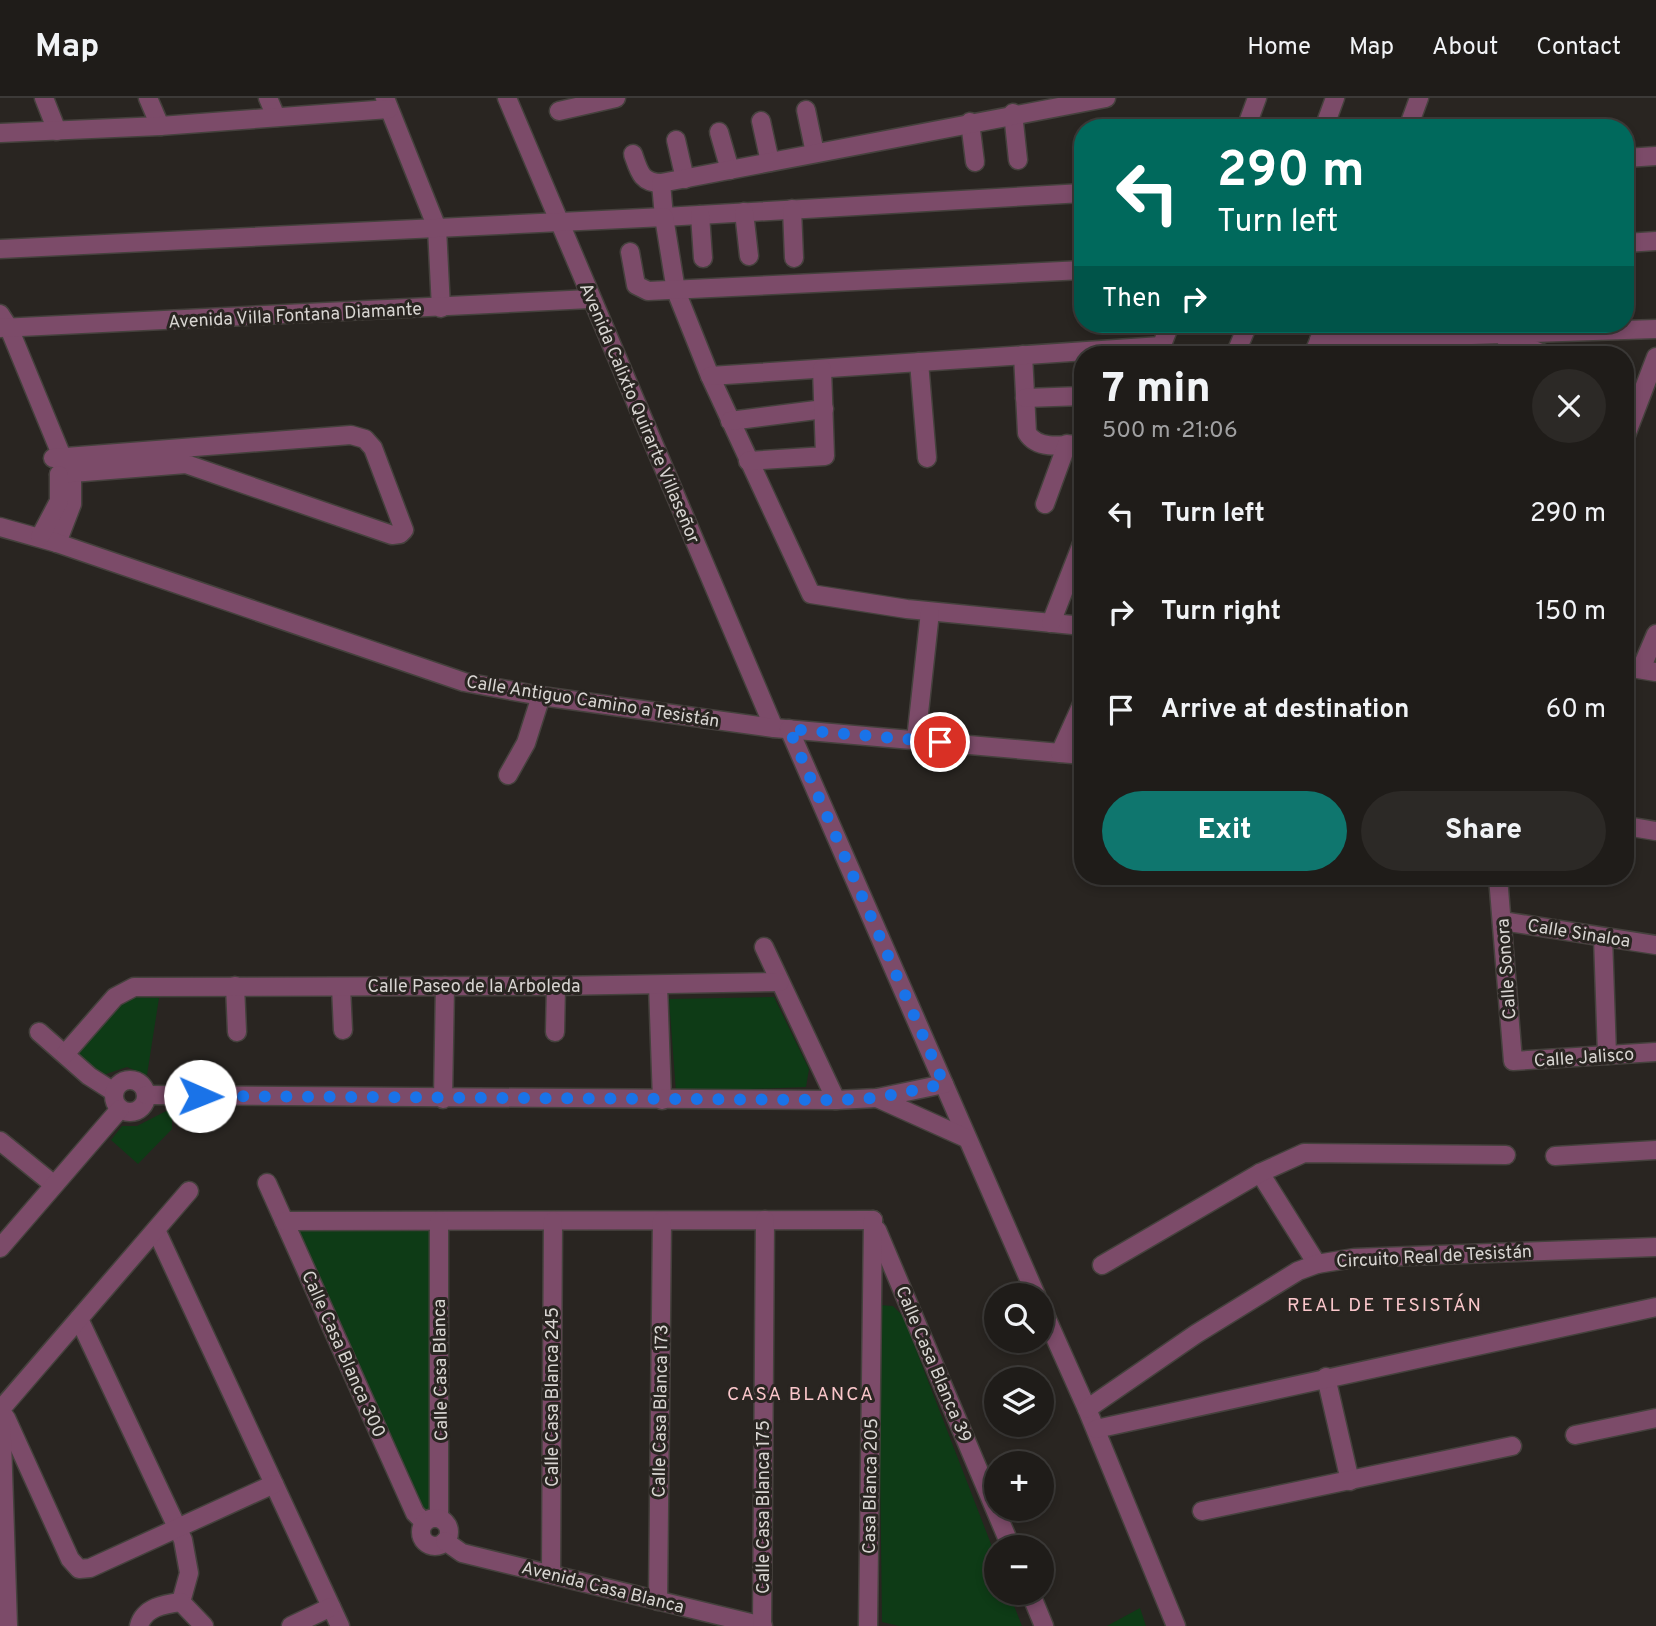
<!DOCTYPE html>
<html lang="en">
<head>
<meta charset="utf-8">
<style>
  body { margin:0; font-family:Overpass,sans-serif; background:#2c2926; color:#f1f3f6; height:100vh; display:flex; flex-direction:column; font-size:26px; white-space:nowrap }
  * { box-sizing:border-box; margin:0 }
  p { font-size:23px; color:#a1a1a2 }
  .icon { flex:none; width:38px; height:38px; fill:none; stroke:currentColor; stroke-width:2; stroke-linecap:round; stroke-linejoin:round }
  .map { position:relative; flex:1; overflow:hidden }
  .panel { position:absolute; left:1074px; top:248px; width:560px; height:539px; display:flex; flex-direction:column; background:#1f1c19; border-radius:28px; box-shadow:0 4px 10px #0003,0 0 0 2px #3c3a38 }
  .panel>* { flex:none }
  .guide { position:absolute; left:1074px; top:21px; width:560px; height:214px; border-radius:28px; box-shadow:0 4px 10px #0003,0 0 0 2px #3c3a38; background:#00695c; color:#fff; overflow:hidden }
  .controls { position:absolute; left:984px; top:1185px; display:grid; gap:14px }
  .controls a { display:grid; place-items:center; width:70px; height:70px; border-radius:50%; background:#1f1c19; box-shadow:0 4px 10px #0003,0 0 0 2px #3c3a38; font-size:35px }
  .pin { position:absolute; display:grid; place-items:center; width:60px; height:60px; color:#fff; margin:-30px; border:4px solid #fff; border-radius:50%; box-shadow:0 2px 7px #0007 }
  .me { position:absolute; width:77px; margin:-38px; rotate:91deg; stroke-linejoin:round; filter:drop-shadow(0 0 5px #0008) }
  .turn { display:flex; align-items:center; gap:24px; height:147px; padding:0 28px; font-size:32px }
  .turn .icon { width:91px; height:91px; stroke-width:2.5 }
  .turn b { display:block; font-size:49px; line-height:60px }
  .then { display:flex; align-items:center; height:66px; padding:0 28px; background:#0003; gap:14px; font-size:26px }
  .round { display:grid; place-items:center; flex:none; width:74px; height:74px; border-radius:37px; background:#2c2926 }
  .summary { display:flex; align-items:center; justify-content:space-between; height:119px; padding:0 28px }
  h1 { font-size:42px; font-weight:800; line-height:52px }
  .action { display:flex; gap:14px; margin-top:auto; padding:14px 28px }
  .action a { flex:1; height:80px; border-radius:42px; background:#0f766e; color:#fff; font-size:28px; font-weight:800; line-height:80px; text-align:center }
  .action a+a { background:#2c2926; color:#f1f3f6 }
  ul { padding:0; list-style:none }
  li { display:flex; align-items:center; gap:21px; height:98px; padding:0 28px }
  li div { flex:1 }
  li b { display:block; font-size:26px }
  li em { font-style:normal }
  header { display:flex; align-items:center; gap:42px; box-sizing:border-box; height:98px; padding:0 35px; background:#1f1c19; border-bottom:2px solid #3c3a38 }
  header strong { font-size:33px }
  nav { display:flex; gap:38px; margin-inline-start:auto; font-size:24px }
  .map>svg:first-child { display:block }
  .green { fill:#0e3b16 }
  .lines { fill:none; stroke-linecap:round; stroke-linejoin:round }
  .minor-casing { stroke:#45413d; stroke-width:21 }
  .minor { stroke:#7c4b69; stroke-width:18 }
  .route { stroke:#1a73e8; stroke-width:12; stroke-dasharray:0 21.6 }
  .labels { text-anchor:middle; stroke-width:6; stroke-linejoin:round; paint-order:stroke }
  .street-label { font-size:18px; fill:#d8d5d2; stroke:#292521 }
  .neighbourhood-label { font-size:19px; letter-spacing:2px; fill:#fbc7cb; stroke:#292521 }
</style>
</head>
<body>
<header>
<strong>Map</strong>
<nav><a>Home</a><a>Map</a><a>About</a><a>Contact</a></nav>
</header>
<div class="map">
<svg width="1656" height="1528" viewBox="0 0 1656 1528">
  <rect width="100%" height="100%" fill="#292521"/>
  <g class="green">
    <path d="M125 899 159 900 147 977 127 969 103 977 76 958Z"/>
    <path d="M774 899 809 971 806 989 676 994 669 901Z"/>
    <path d="M172 1010V1031L138 1066 111 1042 122 1028H137Z"/>
    <path d="M297 1132 429 1133 433 1402 427 1413 419 1407Z"/>
    <path d="M878 1207 893 1208 903 1218 996 1459V1494L1009 1495 1022 1528H899L882 1524Z"/>
    <path d="M1140 1510 1146 1528H1107Z"/>
  </g>
  <g class="lines">
    <g class="minor-casing">
      <g id="minor">
        <path d="M44 0 57 33"/>
        <path d="M148 0 160 28"/>
        <path d="M268 0 276 19"/>
        <path d="M385 0 437 130 441 210"/>
        <path d="M507 0 774 630"/>
        <path d="M806 12 815 55"/>
        <path d="M559 13 616 0"/>
        <path d="M1013 15 1018 62"/>
        <path d="M761 23 770 64"/>
        <path d="M970 24 975 64"/>
        <path d="M1246 30 1257 0"/>
        <path d="M1324 30 1335 0"/>
        <path d="M1408 30 1419 0"/>
        <path d="M719 34 730 72"/>
        <path d="M0 35 160 28 389 11"/>
        <path d="M676 42 685 81"/>
        <path d="M633 56C639 73 641 85 661 85"/>
        <path d="M1626 60 1656 58"/>
        <path d="M1083 95 664 119 661 85 1106 0"/>
        <path d="M792 111 794 160"/>
        <path d="M744 114 749 158"/>
        <path d="M700 117 703 160"/>
        <path d="M1626 145 1656 143"/>
        <path d="M0 151 664 119 676 193 710 278 811 496 907 511 1083 528"/>
        <path d="M630 154 636 187 648 193 1083 172"/>
        <path d="M0 216 9 230 72 383V406L57 445"/>
        <path d="M0 230 590 201"/>
        <path d="M1505 240 1546 257"/>
        <path d="M1319 242 1656 231"/>
        <path d="M1023 257 1027 335C1038 353 1065 347 1083 345"/>
        <path d="M1158 257 1170 226"/>
        <path d="M1235 257 1248 226"/>
        <path d="M1313 257 1326 226"/>
        <path d="M919 264 927 360"/>
        <path d="M710 278 1161 248"/>
        <path d="M1025 300 1083 298"/>
        <path d="M730 323 824 311"/>
        <path d="M1626 337 1656 259"/>
        <path d="M53 360 351 337 365 341 373 350 404 432 400 436 392 437 186 366 59 376"/>
        <path d="M748 363 825 358 822 271"/>
        <path d="M1045 406 1067 346"/>
        <path d="M0 429 57 445 464 584 541 598 774 630 1083 657"/>
        <path d="M40 439 59 403V377"/>
        <path d="M1051 525 1083 443"/>
        <path d="M1626 569 1656 574"/>
        <path d="M1641 571 1656 536"/>
        <path d="M789 631 1036 1197"/>
        <path d="M916 642 930 514"/>
        <path d="M1060 655 1083 604"/>
        <path d="M508 677 526 645 541 598"/>
        <path d="M1626 728 1656 733"/>
        <path d="M1498 779 1513 963 1656 954"/>
        <path d="M1502 823 1656 847"/>
        <path d="M1603 839 1607 957"/>
        <path d="M764 849 836 1002"/>
        <path d="M658 887 662 1002"/>
        <path d="M235 888 237 934"/>
        <path d="M341 889 343 932"/>
        <path d="M39 934 89 978 114 994"/>
        <path d="M555 934 556 888"/>
        <path d="M65 956 115 899 134 889 556 888 780 884"/>
        <circle cx="130" cy="998" r="16"/>
        <path d="M146 997 836 1002 877 1000 944 986"/>
        <path d="M877 1000 966 1040"/>
        <path d="M443 1001 445 888"/>
        <path d="M0 1043 53 1086"/>
        <path d="M1555 1058 1656 1052"/>
        <path d="M1260 1075 1317 1166"/>
        <path d="M267 1085 415 1415 424 1424"/>
        <path d="M284 1123 873 1122"/>
        <path d="M439 1123V1420"/>
        <path d="M156 1132 340 1528"/>
        <path d="M877 1132 1011 1449"/>
        <path d="M0 1150 120 1011"/>
        <path d="M1102 1167 1260 1075 1304 1055 1506 1057"/>
        <path d="M1041 1208 1087 1311 1176 1528"/>
        <path d="M79 1221 183 1442 189 1475 181 1504"/>
        <path d="M1326 1279 1350 1383"/>
        <path d="M1087 1311 1196 1236 1298 1173 1317 1166 1354 1160 1656 1149"/>
        <path d="M6 1320 70 1461 79 1471 90 1470 274 1386"/>
        <path d="M1096 1331 1656 1209"/>
        <path d="M1575 1337 1656 1320"/>
        <path d="M1202 1413 1512 1348"/>
        <circle cx="435" cy="1434" r="14"/>
        <path d="M445 1443 462 1455 763 1528"/>
        <path d="M551 1476 553 1123"/>
        <path d="M1030 1494 1044 1528"/>
        <path d="M658 1503 662 1123"/>
        <path d="M8 1528 1 1311 189 1093"/>
        <path d="M139 1528C144 1509 165 1506 181 1504L204 1528"/>
        <path d="M291 1528 331 1509"/>
        <path d="M762 1528 765 1122"/>
        <path d="M868 1528 873 1122"/>
      </g>
    </g>
    <use href="#minor" class="minor"/>
  </g>
  <g class="lines">
    <path class="route" d="M200 998 836 1002 877 1000 944 986 789 631 940 644"/>
  </g>
  <g class="labels">
    <g class="street-label">
      <text transform="translate(295 217) rotate(-3)" y="6">Avenida Villa Fontana Diamante</text>
      <text transform="translate(640 315) rotate(67)" y="6">Avenida Calixto Quirarte Villaseñor</text>
      <text transform="translate(593 603) rotate(9)" y="6">Calle Antiguo Camino a Tesistán</text>
      <text transform="translate(1579 835) rotate(9)" y="6">Calle Sinaloa</text>
      <text transform="translate(1506 871) rotate(-94)" y="6">Calle Sonora</text>
      <text x="474" y="894">Calle Paseo de la Arboleda</text>
      <text transform="translate(1584 959) rotate(-4)" y="6">Calle Jalisco</text>
      <text transform="translate(1434 1158) rotate(-3)" y="6">Circuito Real de Tesistán</text>
      <text transform="translate(344 1256) rotate(66)" y="6">Calle Casa Blanca 300</text>
      <text transform="translate(934 1266) rotate(67)" y="6">Calle Casa Blanca 39</text>
      <text transform="translate(440 1272) rotate(-91)" y="6">Calle Casa Blanca</text>
      <text transform="translate(552 1299) rotate(-90)" y="6">Calle Casa Blanca 245</text>
      <text transform="translate(660 1313) rotate(-89)" y="6">Calle Casa Blanca 173</text>
      <text transform="translate(870 1388) rotate(-89)" y="6">Casa Blanca 205</text>
      <text transform="translate(763 1409) rotate(-90)" y="6">Calle Casa Blanca 175</text>
      <text transform="translate(603 1489) rotate(14)" y="6">Avenida Casa Blanca</text>
    </g>
    <g class="neighbourhood-label">
      <text x="1385" y="1213">REAL DE TESISTÁN</text>
      <text x="801" y="1302">CASA BLANCA</text>
    </g>
  </g>
</svg>
<div class="controls">
<a><svg class="icon" aria-label="search" viewBox="0 0 24 24"><circle cx="10" cy="10" r="6"/><path d="M15 15l6 6"/></svg></a>
<a><svg class="icon" aria-label="layers" viewBox="0 0 24 24"><path d="M12 4l9 5-9 5-9-5zM3 14l9 5 9-5"/></svg></a>
<a>+</a>
<a>−</a>
</div>
<div class="pin" style="left:940px;top:644px;background:#d93025"><svg class="icon" aria-label="arrive" viewBox="0 0 24 24"><path d="M6 21V4h12l-3 4 3 4H6"/></svg></div>
<svg class="me" style="left:200px;top:998px" viewBox="-20 -20 40 40"><circle r="19" fill="#fff"/><path d="M0-13L10 11 0 6-10 11z" fill="#1a73e8"/></svg>
<div class="guide">
<div class="turn"><svg class="icon" aria-label="left" viewBox="0 0 24 24"><path d="M17 20v-9H6M10 6l-5 5 5 5"/></svg><div><b>290 m</b>Turn left</div></div>
<div class="then">Then<svg class="icon" aria-label="right" viewBox="0 0 24 24"><path d="M7 20v-9h11M14 6l5 5-5 5"/></svg></div>
</div>
<section class="panel">
<div class="summary"><div><h1>7 min</h1><p>500 m · 21:06</p></div><a class="round"><svg class="icon" aria-label="close" viewBox="0 0 24 24"><path d="M6 6l12 12M18 6L6 18"/></svg></a></div>
<ul>
<li><svg class="icon" aria-label="left" viewBox="0 0 24 24"><path d="M17 20v-9H6M10 6l-5 5 5 5"/></svg><div><b>Turn left</b></div><em>290 m</em></li>
<li><svg class="icon" aria-label="right" viewBox="0 0 24 24"><path d="M7 20v-9h11M14 6l5 5-5 5"/></svg><div><b>Turn right</b></div><em>150 m</em></li>
<li><svg class="icon" aria-label="arrive" viewBox="0 0 24 24"><path d="M6 21V4h12l-3 4 3 4H6"/></svg><div><b>Arrive at destination</b></div><em>60 m</em></li>
</ul>
<div class="action"><a>Exit</a><a>Share</a></div>
</section>
</div>
</body>
</html>
